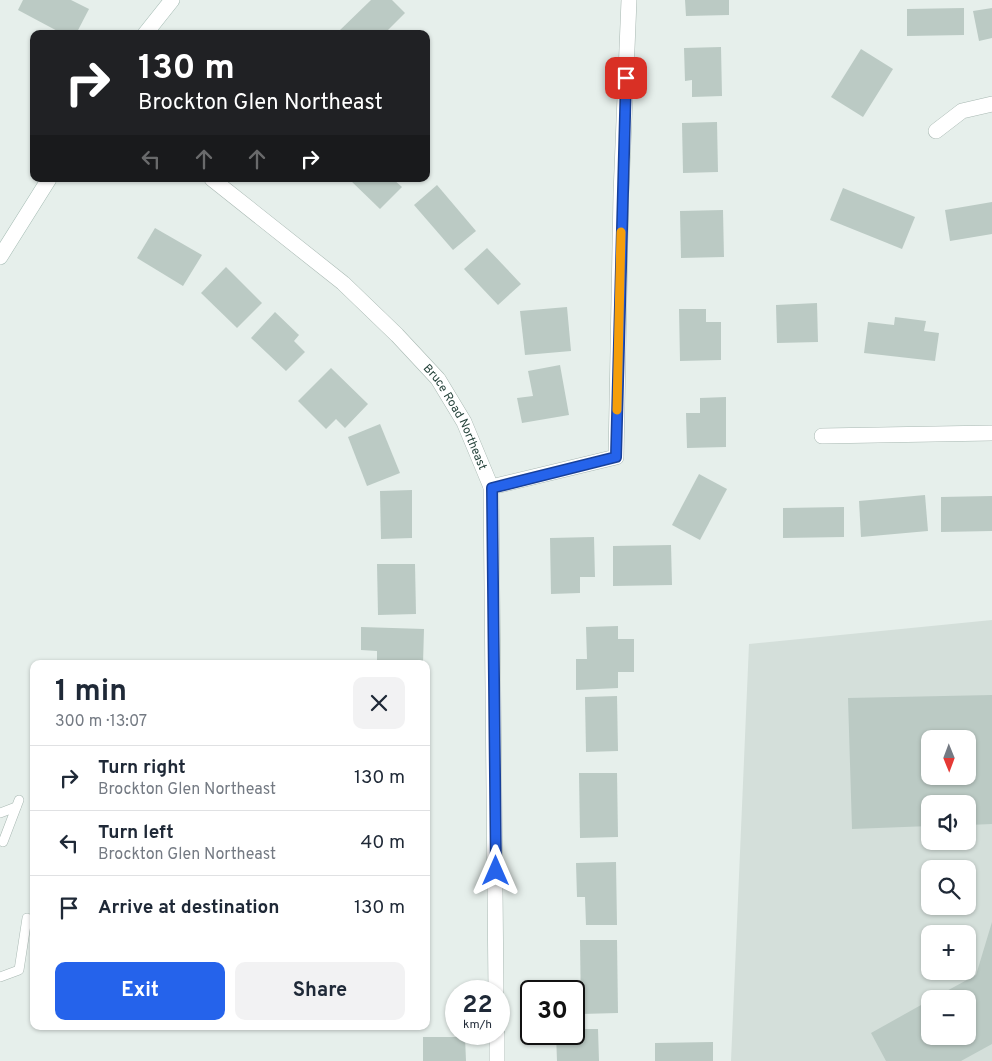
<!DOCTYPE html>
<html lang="en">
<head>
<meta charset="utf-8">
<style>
  body { margin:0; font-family:Overpass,sans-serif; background:#f2f2f3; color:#1f2937; height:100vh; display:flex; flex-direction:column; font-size:19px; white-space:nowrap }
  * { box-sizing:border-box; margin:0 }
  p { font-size:16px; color:#747a83 }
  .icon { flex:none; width:28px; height:28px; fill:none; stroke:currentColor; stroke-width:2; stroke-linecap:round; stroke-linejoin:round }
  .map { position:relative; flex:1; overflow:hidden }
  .sheet { position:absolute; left:30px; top:660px; width:400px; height:370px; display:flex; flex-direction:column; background:#fff; border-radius:10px; box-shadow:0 1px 4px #0004 }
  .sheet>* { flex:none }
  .hud { position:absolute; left:30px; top:30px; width:400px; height:152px; border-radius:10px; box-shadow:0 1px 4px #0004; background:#202124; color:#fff; overflow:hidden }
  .needle { width:32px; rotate:179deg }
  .controls { position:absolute; left:921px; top:730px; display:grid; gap:10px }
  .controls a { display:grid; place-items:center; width:55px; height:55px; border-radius:10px; background:#fff; box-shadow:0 1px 4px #0004; font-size:25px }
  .speed { position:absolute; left:445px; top:980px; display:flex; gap:10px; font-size:25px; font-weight:700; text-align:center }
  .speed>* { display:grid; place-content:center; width:65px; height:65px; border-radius:50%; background:#fff; box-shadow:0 1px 4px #0004; line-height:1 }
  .speed small { font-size:12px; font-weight:400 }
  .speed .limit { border:2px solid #111; border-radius:8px; background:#fff; color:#111 }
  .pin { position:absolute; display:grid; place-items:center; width:42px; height:42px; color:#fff; margin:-21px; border-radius:10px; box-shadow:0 2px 8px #0006 }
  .me { position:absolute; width:55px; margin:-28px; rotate:0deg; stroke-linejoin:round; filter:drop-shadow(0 0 4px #0008) }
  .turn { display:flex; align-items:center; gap:18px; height:105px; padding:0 25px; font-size:22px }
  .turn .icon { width:65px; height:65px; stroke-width:2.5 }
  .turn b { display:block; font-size:35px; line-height:42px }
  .lanes { display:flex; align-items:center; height:48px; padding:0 25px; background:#0003; justify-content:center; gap:25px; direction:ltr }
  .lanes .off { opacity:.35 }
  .round { display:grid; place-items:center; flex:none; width:52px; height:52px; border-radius:10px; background:#f2f2f3 }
  .head { display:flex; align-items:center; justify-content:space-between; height:85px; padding:0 25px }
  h1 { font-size:30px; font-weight:700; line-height:38px }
  .cta { display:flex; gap:10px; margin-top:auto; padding:10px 25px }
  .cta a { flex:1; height:58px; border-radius:10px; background:#2563eb; color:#fff; font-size:20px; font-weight:700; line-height:58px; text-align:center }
  .cta a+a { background:#f2f2f3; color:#1f2937 }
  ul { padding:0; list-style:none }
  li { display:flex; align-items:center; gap:15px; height:65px; padding:0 25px; border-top:1px solid #e0e1e3 }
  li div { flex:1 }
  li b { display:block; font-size:19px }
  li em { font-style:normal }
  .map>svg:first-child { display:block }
  .built { fill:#d4dfda; fill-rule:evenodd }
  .building { fill:#bbcac4; fill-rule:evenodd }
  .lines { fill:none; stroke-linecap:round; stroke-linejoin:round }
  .service-casing { stroke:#a8b8b2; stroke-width:10 }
  .minor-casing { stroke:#a8b8b2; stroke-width:16 }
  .secondary-casing { stroke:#a4bbb3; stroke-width:16 }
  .service { stroke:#fff; stroke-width:9 }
  .minor { stroke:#fff; stroke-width:15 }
  .secondary { stroke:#fff; stroke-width:15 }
  .route-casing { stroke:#184099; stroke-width:12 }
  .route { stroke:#2563eb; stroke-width:9 }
  .slow { stroke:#f59e0b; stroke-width:9 }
  .labels { text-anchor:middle; stroke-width:5; stroke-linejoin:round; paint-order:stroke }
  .street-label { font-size:12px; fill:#24423a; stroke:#f7fbf9 }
</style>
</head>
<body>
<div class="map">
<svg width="992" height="1061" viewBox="0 0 992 1061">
  <rect width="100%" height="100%" fill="#e6efeb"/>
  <path class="built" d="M992 620V1061H731L749 644ZM930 739H968V776H930ZM930 804H968V841H930ZM930 869H968V906H930ZM930 934H968V971H930ZM930 999H968V1036H930Z"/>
  <g class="building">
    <path d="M23 0H71L89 9 76 34H63L18 10Z"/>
    <path d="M371 0H392L405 13 384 34H339L338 32Z"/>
    <path d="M685 0H729V15L686 16Z"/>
    <path d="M964 8V35L907 36V9Z"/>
    <path d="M992 8V38L979 41 973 11Z"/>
    <path d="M721 47 722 96 692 97V80L685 81 684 48Z"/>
    <path d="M861 49 893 69 863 117 831 97Z"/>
    <path d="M717 122 718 172 683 173 682 123Z"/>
    <path d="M349 179H393L402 187 380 209Z"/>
    <path d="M437 185 476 231 453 250 414 205Z"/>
    <path d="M843 188 915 217 902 249 830 220Z"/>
    <path d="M992 202V234L950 241 945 210Z"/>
    <path d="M723 210 724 257 681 258 680 211Z"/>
    <path d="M155 228 202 255 183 286 137 258Z"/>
    <path d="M487 248 521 284 498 305 464 269Z"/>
    <path d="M226 267 262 303 237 328 201 293Z"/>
    <path d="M817 303 818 342 777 343 776 305Z"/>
    <path d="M567 307 571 351 525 355 520 311Z"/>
    <path d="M679 309H706V322H721V360L680 361Z"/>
    <path d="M275 312 299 335 294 341 305 352 286 371 251 338Z"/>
    <path d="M895 317 926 321 924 331 939 333 935 361 864 353 868 322 894 325Z"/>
    <path d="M560 365 569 415 522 423 517 398 533 396 528 371Z"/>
    <path d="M331 368 368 404 345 428 336 419 326 429 298 401Z"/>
    <path d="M726 397V447L687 448 686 413H700V398Z"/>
    <path d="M380 424 400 473 367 486 348 437Z"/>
    <path d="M699 474 727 489 700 540 672 525Z"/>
    <path d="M412 490V538L381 539 380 491Z"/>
    <path d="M925 495 928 531 861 537 859 501Z"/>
    <path d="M992 496V531L941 532V497Z"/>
    <path d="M844 507V537L783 538V508Z"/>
    <path d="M594 537 595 577H580V593L551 594 550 538Z"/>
    <path d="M671 545 672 585 613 586V546Z"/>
    <path d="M377 564H415L416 614 378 615Z"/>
    <path d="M618 626V639H634V672H618V688L576 690V659H587L586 627Z"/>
    <path d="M361 627 424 629 423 664H377V651L361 650Z"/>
    <path d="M992 695V824L968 825V804H930V826L852 829 848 698ZM930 739H968V776H930Z"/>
    <path d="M617 696 618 751 586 752 585 697Z"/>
    <path d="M579 773H617L618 837 580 838Z"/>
    <path d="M616 862 617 925H586L585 897H577L576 863Z"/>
    <path d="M992 922V1044L961 1061H886L871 1033 930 1000V1036H968V999H932L976 975Z"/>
    <path d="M580 940H617L618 1013 581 1014Z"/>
    <path d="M426 974H428L429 1022H426Z"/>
    <path d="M574 1029H598L599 1061H557L556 1034H574Z"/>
    <path d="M423 1037H465L466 1061H423Z"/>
    <path d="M713 1042V1061H655V1043Z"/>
  </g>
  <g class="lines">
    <g class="service-casing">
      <g id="service">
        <path d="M0 813 16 807"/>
        <path d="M3 842 19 800"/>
        <path d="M0 977 19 970 27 918"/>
      </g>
    </g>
    <g class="minor-casing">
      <g id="minor">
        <path d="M936 131 962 111 992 104"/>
        <path id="s1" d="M212 179 343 283 397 335 438 379 464 422 491 487 496 991"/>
        <path d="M822 436 992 433"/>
        <path d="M491 487 616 457 621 194 629 0"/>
        <path d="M497 1034V1061"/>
      </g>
    </g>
    <g class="secondary-casing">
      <g id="secondary">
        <path d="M145 34 172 0"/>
        <path d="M0 257 49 179"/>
      </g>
    </g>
    <use href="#service" class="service"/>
    <use href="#minor" class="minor"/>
    <use href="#secondary" class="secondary"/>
  </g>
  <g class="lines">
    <g class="route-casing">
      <path id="route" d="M496 871 492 488 616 457 626 78"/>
    </g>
    <use href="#route" class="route"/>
    <path class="slow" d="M617 410 621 232"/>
  </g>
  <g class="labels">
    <g class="street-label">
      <text dy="4" stroke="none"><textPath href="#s1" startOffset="344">Bruce Road Northeast</textPath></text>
    </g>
  </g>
</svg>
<div class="controls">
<a><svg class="needle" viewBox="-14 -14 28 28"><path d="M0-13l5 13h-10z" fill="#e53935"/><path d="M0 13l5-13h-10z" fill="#747a83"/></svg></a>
<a><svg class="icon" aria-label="sound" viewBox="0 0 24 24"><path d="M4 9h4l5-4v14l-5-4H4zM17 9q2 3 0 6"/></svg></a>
<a><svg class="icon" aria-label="search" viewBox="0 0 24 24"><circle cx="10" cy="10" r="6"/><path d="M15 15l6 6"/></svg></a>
<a>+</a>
<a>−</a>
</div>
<div class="speed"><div>22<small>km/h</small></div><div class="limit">30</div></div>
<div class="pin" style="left:626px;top:78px;background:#d93025"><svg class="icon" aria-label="arrive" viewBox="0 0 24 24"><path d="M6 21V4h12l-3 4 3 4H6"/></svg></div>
<svg class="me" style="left:496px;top:871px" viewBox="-20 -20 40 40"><path d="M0-17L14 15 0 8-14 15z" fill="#2563eb" stroke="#fff" stroke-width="4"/></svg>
<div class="hud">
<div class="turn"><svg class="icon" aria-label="right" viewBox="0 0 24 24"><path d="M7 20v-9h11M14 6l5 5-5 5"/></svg><div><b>130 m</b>Brockton Glen Northeast</div></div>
<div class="lanes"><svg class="icon off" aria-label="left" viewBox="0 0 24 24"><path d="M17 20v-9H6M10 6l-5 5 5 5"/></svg><svg class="icon off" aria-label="ahead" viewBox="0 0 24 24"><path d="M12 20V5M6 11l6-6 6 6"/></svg><svg class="icon off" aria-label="ahead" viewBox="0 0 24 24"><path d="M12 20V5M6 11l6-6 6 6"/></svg><svg class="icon" aria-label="right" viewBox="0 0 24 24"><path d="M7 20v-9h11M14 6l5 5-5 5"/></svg></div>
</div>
<section class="sheet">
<div class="head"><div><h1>1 min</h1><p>300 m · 13:07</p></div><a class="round"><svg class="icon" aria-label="close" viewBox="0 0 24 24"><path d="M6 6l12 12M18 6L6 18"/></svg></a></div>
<ul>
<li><svg class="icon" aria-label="right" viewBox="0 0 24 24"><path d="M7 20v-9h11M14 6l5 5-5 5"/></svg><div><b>Turn right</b><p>Brockton Glen Northeast</p></div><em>130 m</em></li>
<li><svg class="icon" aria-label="left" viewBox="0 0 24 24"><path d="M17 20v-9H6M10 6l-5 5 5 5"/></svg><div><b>Turn left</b><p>Brockton Glen Northeast</p></div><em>40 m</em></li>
<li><svg class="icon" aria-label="arrive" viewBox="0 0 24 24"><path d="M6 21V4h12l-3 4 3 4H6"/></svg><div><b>Arrive at destination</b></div><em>130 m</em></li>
</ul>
<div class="cta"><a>Exit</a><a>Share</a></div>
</section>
</div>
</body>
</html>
